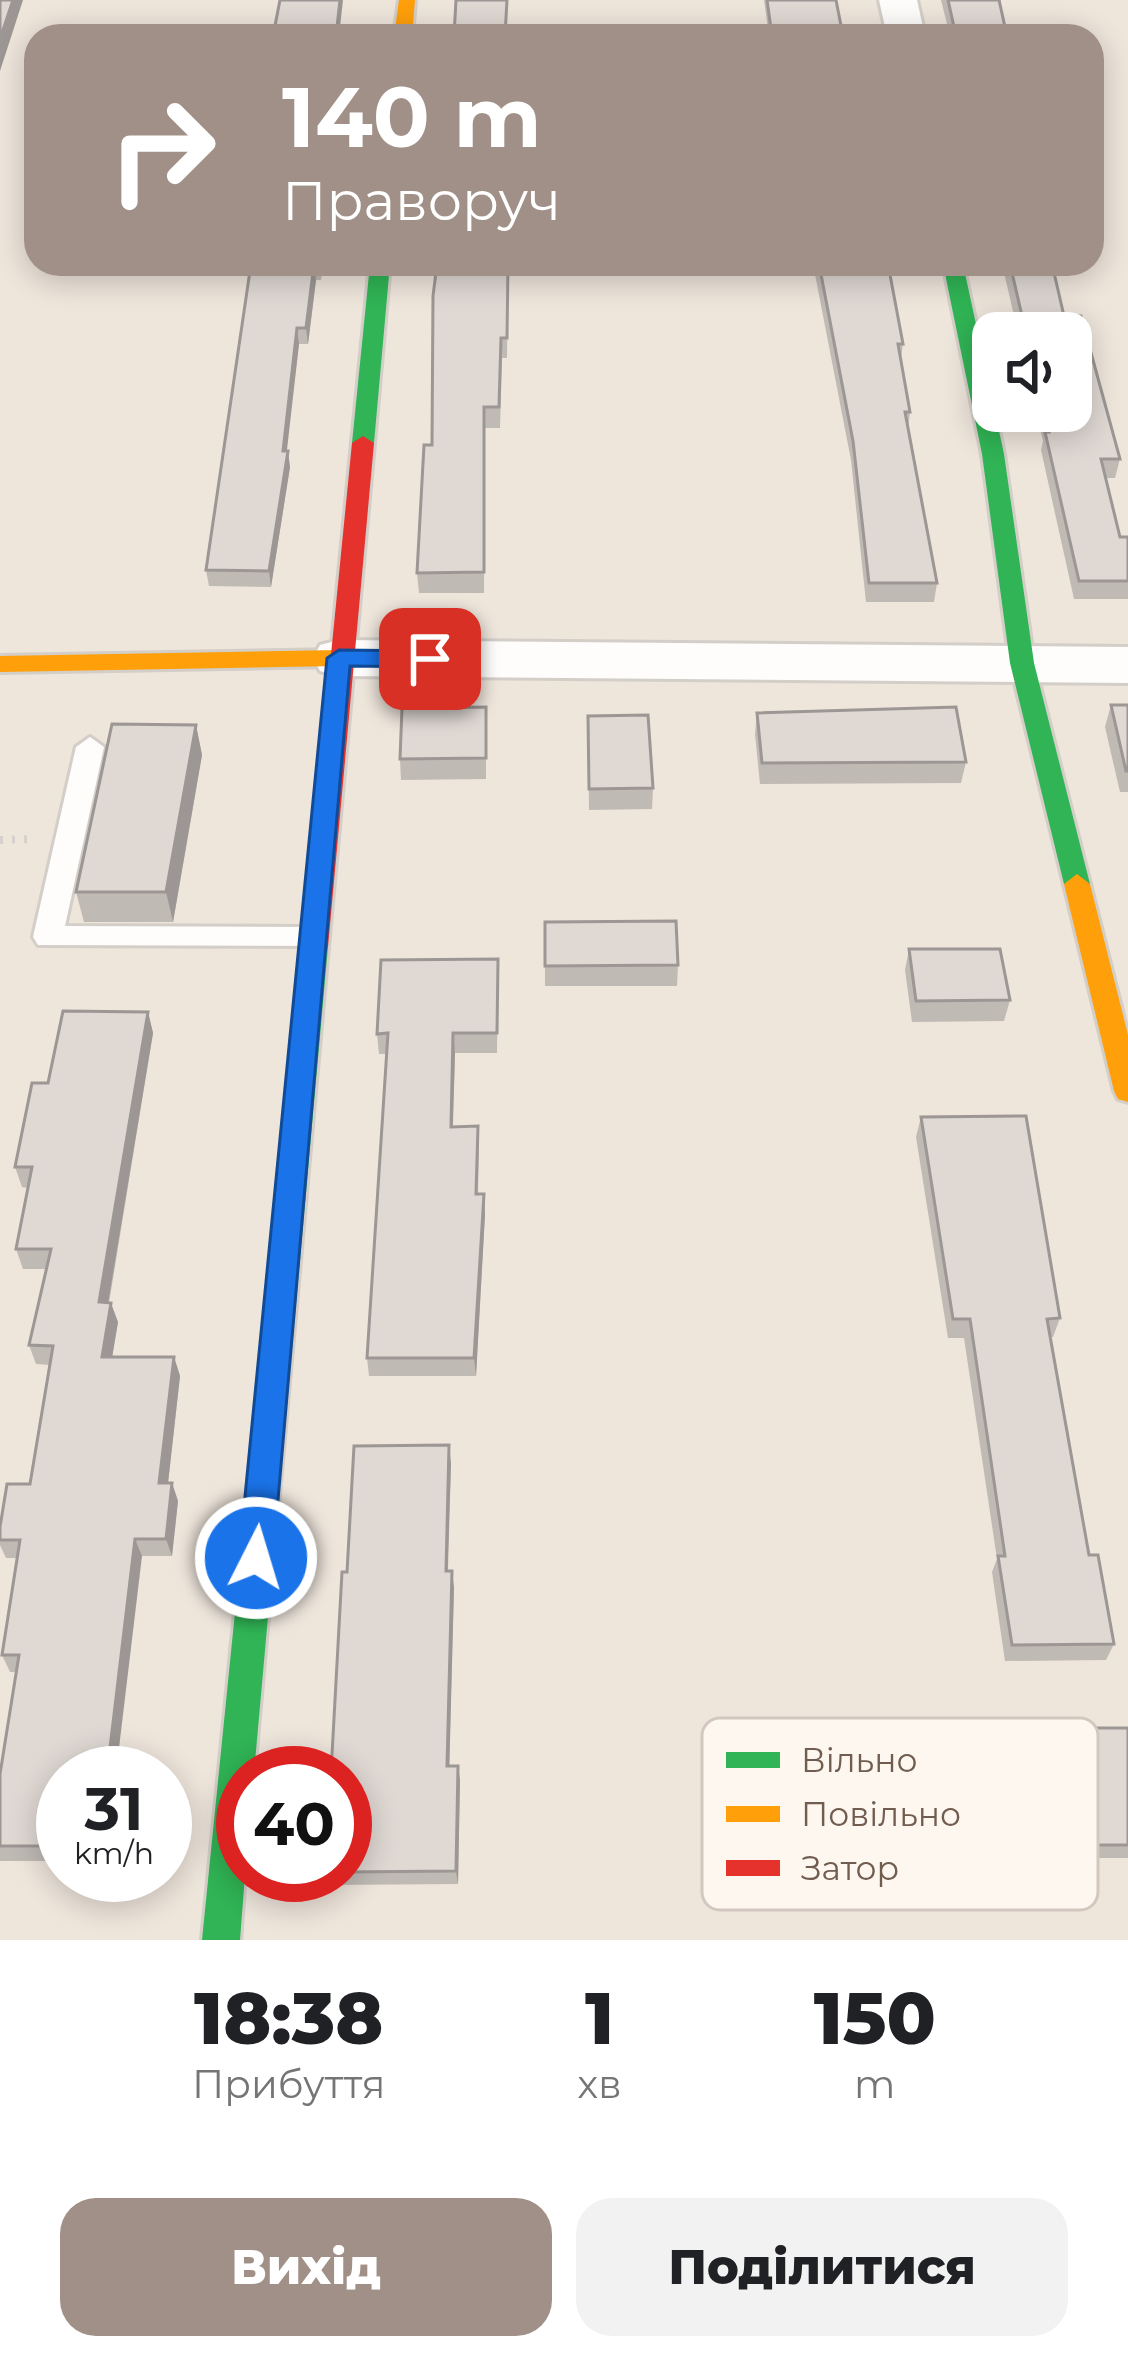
<!DOCTYPE html>
<html lang="uk">
<head>
<meta charset="utf-8">
<style>
  body { margin:0; font-family:Montserrat,sans-serif; background:#f2f2f2; color:#202124; height:100vh; display:flex; flex-direction:column; font-size:45px; white-space:nowrap }
  * { box-sizing:border-box; margin:0 }
  p { font-size:39px; color:#757577 }
  .icon { flex:none; width:66px; height:66px; fill:none; stroke:currentColor; stroke-width:2; stroke-linecap:round; stroke-linejoin:round }
  .map { position:relative; height:1940px; overflow:hidden }
  .panel { display:flex; flex-direction:column; background:#fff; flex:1 }
  .panel>* { flex:none }
  .top-card { position:absolute; left:24px; top:24px; width:1080px; height:252px; border-radius:36px; box-shadow:0 6px 30px #0003; background:#a09087; color:#fff; overflow:hidden }
  .fabs { position:absolute; left:972px; top:312px; display:grid; gap:24px }
  .fabs a { display:grid; place-items:center; width:120px; height:120px; border-radius:24px; background:#fff; box-shadow:0 6px 30px #0003; font-size:60px }
  .speed { position:absolute; left:36px; top:1746px; display:flex; gap:24px; font-size:60px; font-weight:700; text-align:center }
  .speed>* { display:grid; place-content:center; width:156px; height:156px; border-radius:50%; background:#fff; box-shadow:0 6px 30px #0003; line-height:1 }
  .speed small { font-size:30px; font-weight:400 }
  .speed .limit { border:18px solid #d22; background:#fff; color:#111 }
  .pin { position:absolute; display:grid; place-items:center; width:102px; height:102px; color:#fff; margin:-51px; border-radius:24px; box-shadow:0 6px 18px #0006 }
  .me { position:absolute; width:132px; margin:-66px; rotate:5deg; stroke-linejoin:round; filter:drop-shadow(0 0 9px #0008) }
  .turn { display:flex; align-items:center; gap:42px; height:252px; padding:0 60px; font-size:54px }
  .turn .icon { width:156px; height:156px; stroke-width:2.5 }
  .turn b { display:block; font-size:84px; line-height:102px }
  .eta { display:flex; justify-content:space-evenly; align-items:center; height:204px; text-align:center }
  .eta b { font-size:72px; font-weight:800; line-height:84px }
  .cta { display:flex; gap:24px; margin-top:auto; padding:24px 60px }
  .cta a { flex:1; height:138px; border-radius:36px; background:#a09087; color:#fff; font-size:48px; font-weight:800; line-height:138px; text-align:center }
  .cta a+a { background:#f2f2f2; color:#202124 }
  .map>svg:first-child { display:block }
  .residential { fill:#eee5db; fill-rule:evenodd }
  .lines { fill:none; stroke-linecap:round; stroke-linejoin:round }
  .lane-casing { stroke:#d3cec8; stroke-width:6 }
  .street-casing { stroke:#d3cec8; stroke-width:6 }
  .fast-casing { stroke:#d4cec8; stroke-width:6 }
  .slow-casing { stroke:#d4cec8; stroke-width:6 }
  .jam-casing { stroke:#d4cec8; stroke-width:6 }
  .path { stroke:#d7d1cd; stroke-width:8; stroke-dasharray:3 9; stroke-linecap:butt }
  .lane { fill:#fefdfc; fill-rule:evenodd }
  .street { fill:#fefdfc; fill-rule:evenodd }
  .fast { fill:#30b455; fill-rule:evenodd }
  .slow { fill:#ff9f0a; fill-rule:evenodd }
  .jam { fill:#e5322d; fill-rule:evenodd }
  .wall { fill:#c0bab5 }
  .shaded-wall { fill:#9c9794 }
  .building { fill:#dfd8d3; stroke:#9c9794; stroke-width:3 }
  .route { fill:#1a73e8; stroke:#114b97; stroke-width:3 }
  .key { fill:#fdf7ef; stroke:#d3c8bf; stroke-width:3 }
  .key-label { font-size:33px; fill:#715c50 }
</style>
</head>
<body>
<div class="map">
<svg width="1128" height="1940" viewBox="0 0 1128 1940">
  <rect width="100%" height="100%" fill="#f6f2ed"/>
  <path class="residential" d="M0 0H1128V1940H0ZM36 36H1092V264H36ZM993 333H1071V411H993ZM63 1773H165V1875H63ZM243 1773H345V1875H243Z"/>
  <g class="lines">
    <g class="lane-casing">
      <path id="lane" d="M90 737 104 747 65 926 313 927 323 930 328 938 323 946 38 945 33 937 76 747Z"/>
    </g>
    <g class="street-casing">
      <g id="street">
        <path d="M879 0H917L925 36H887Z"/>
        <path d="M339 640 1128 647V683L339 676 320 671 313 658 320 645Z"/>
      </g>
    </g>
    <g class="fast-casing">
      <g id="fast">
        <path d="M370 264H390L374 443 363 450 352 443Z"/>
        <path d="M943 264H963L1004 454 1034 663 1090 884 1077 894 1064 884 1010 663 982 454Z"/>
        <path d="M315 937 324 940 328 947 254 1773H243L245 1875 240 1940H202L302 947 306 940Z"/>
      </g>
    </g>
    <g class="slow-casing">
      <g id="slow">
        <path d="M399 0H415L412 36H394Z"/>
        <path d="M339 650 351 658 339 666 0 672V656Z"/>
        <path d="M1077 874 1090 884 1128 1035V1102L1118 1099 1114 1091 1064 884Z"/>
      </g>
    </g>
    <g class="jam-casing">
      <path id="jam" d="M363 436 374 443 328 947 324 954H306L302 947 352 443Z"/>
    </g>
    <path class="path" d="M0 840 31 839"/>
    <use href="#lane" class="lane"/>
    <use href="#street" class="street"/>
    <use href="#fast" class="fast"/>
    <use href="#slow" class="slow"/>
    <use href="#jam" class="jam"/>
  </g>
  <g class="wall">
    <path d="M764 0H836L843 36H769Z"/>
    <path d="M941 0H1001L1000 5 1007 36H950Z"/>
    <path d="M251 264H323L321 280H316L308 344H299L286 451 290 467 271 587 209 586 206 570Z"/>
    <path d="M508 264 507 358H502L500 428H485L484 593H419L417 573 432 445Z"/>
    <path d="M813 264H888L903 344 901 358 910 412 908 428 937 583 934 602H866L851 460Z"/>
    <path d="M1002 264H1052L1064 316H1081L1120 459 1115 478H1106L1120 537H1128V599H1074L1041 450 1043 441 1036 411H1071V333H1018Z"/>
    <path d="M1111 705H1128V792H1120L1105 727Z"/>
    <path d="M486 707V779L401 780 400 759Z"/>
    <path d="M757 713 966 762 961 783 760 784 755 734Z"/>
    <path d="M588 716 653 788 652 809 589 810Z"/>
    <path d="M196 725 202 755 173 922H84L76 892Z"/>
    <path d="M545 922 678 965 677 986H545Z"/>
    <path d="M909 949 1010 1000 1004 1021 912 1022 905 970Z"/>
    <path d="M498 980 497 1053H455L453 1126 479 1146 478 1194 485 1214 476 1376H369L367 1358 387 1054H379L377 1034Z"/>
    <path d="M148 1012 153 1033 109 1303 118 1322 112 1357H174L180 1376 168 1483H172L178 1501 172 1556H142L63 1773V1861H0V1774L16 1672H10L2 1655 17 1558H6L0 1545V1527L30 1484 50 1365 36 1364 29 1345 46 1269H23L16 1249 28 1188 22 1187 15 1167Z"/>
    <path d="M921 1117 1060 1318 1053 1337H1050L1089 1555 1114 1644 1106 1660 1005 1661 992 1572 997 1559 964 1338H948L916 1137Z"/>
    <path d="M451 1463 448 1571 454 1587 449 1766 460 1780 458 1884 330 1885 326 1875H345L347 1572Z"/>
    <path d="M1065 1728H1128V1858H1074L1057 1743Z"/>
  </g>
  <g class="shaded-wall">
    <path d="M13 0H23L0 71V39Z"/>
    <path d="M340 0H343L339 36H336Z"/>
    <path d="M314 264 316 280 308 344 306 328Z"/>
    <path d="M297 328 299 344 285 467 283 451Z"/>
    <path d="M288 451 290 467 271 587 269 571Z"/>
    <path d="M196 725 202 755 173 922 166 892Z"/>
    <path d="M148 1012 153 1033 105 1322 99 1302Z"/>
    <path d="M453 1033 455 1053 452 1146 451 1127Z"/>
    <path d="M484 1194 485 1214 476 1376 474 1358Z"/>
    <path d="M111 1303 118 1322 109 1376 102 1357Z"/>
    <path d="M174 1357 180 1376 166 1501 159 1483Z"/>
    <path d="M449 1445 451 1463 447 1587 446 1571Z"/>
    <path d="M172 1483 178 1501 172 1556 166 1539Z"/>
    <path d="M135 1539 142 1556 116 1773H107Z"/>
    <path d="M452 1571 454 1587 449 1780 447 1766Z"/>
    <path d="M458 1766 460 1780 458 1884 456 1871Z"/>
  </g>
  <g class="building">
    <path d="M0 0H13L0 39Z"/>
    <path d="M280 0H340L336 36H273Z"/>
    <path d="M456 0H507L505 36H454Z"/>
    <path d="M767 0H836L843 36H772Z"/>
    <path d="M948 0H999L1007 36H956Z"/>
    <path d="M251 264H320H314L306 328H297L283 451H288L269 571 206 570Z"/>
    <path d="M437 264H508L507 338H501L499 407H484V572L417 573 424 445H432L433 296Z"/>
    <path d="M819 264H888L903 344H898L910 412H905L937 583H869L853 441Z"/>
    <path d="M1010 264H1052L1064 316H1081L1120 459H1101L1120 537H1128V581H1079L1045 432H1049L1044 411H1071V333H1026Z"/>
    <path d="M1111 705H1128V771H1126Z"/>
    <path d="M486 707V758L400 759 402 708Z"/>
    <path d="M956 707 966 762 762 763 757 713Z"/>
    <path d="M648 715 653 788 589 789 588 716Z"/>
    <path d="M112 724 196 725 166 892H76Z"/>
    <path d="M676 921 678 965 545 966V922Z"/>
    <path d="M909 949H1000L1010 1000 916 1001Z"/>
    <path d="M498 959 497 1033H453L451 1127 478 1126 476 1194H484L474 1358H367L388 1033 377 1034 381 960Z"/>
    <path d="M63 1011 148 1012 99 1302 111 1303 102 1357H174L159 1483H172L166 1539H135L107 1773H63V1846H0V1774L19 1655H2L20 1540H0V1527L7 1484H30L53 1346 29 1345 51 1249H16L32 1167H15L32 1083H48Z"/>
    <path d="M1026 1116 1060 1318 1047 1319 1089 1555H1098L1114 1644 1012 1645 998 1556H1005L970 1319H953L921 1117Z"/>
    <path d="M449 1445 446 1571H452L447 1766H458L456 1871 345 1872V1773H331L342 1572H347L354 1446Z"/>
    <path d="M1065 1728H1128V1845H1083Z"/>
  </g>
  <path class="route" d="M339 650 430 651 442 659 430 667 350 666 273 1558 268 1570 256 1574 244 1570 239 1558 327 658Z"/>
  <rect x="702" y="1718" width="396" height="192" rx="18" class="key"/>
  <rect x="726" y="1752" width="54" height="16" fill="#30b455"/>
  <rect x="726" y="1806" width="54" height="16" fill="#ff9f0a"/>
  <rect x="726" y="1860" width="54" height="16" fill="#e5322d"/>
  <g class="key-label">
    <text x="801" y="1772">Вільно</text>
    <text x="801" y="1826">Повільно</text>
    <text x="801" y="1880">Затор</text>
  </g>
</svg>
<div class="fabs">
<a><svg class="icon" aria-label="sound" viewBox="0 0 24 24"><path d="M4 9h4l5-4v14l-5-4H4zM17 9q2 3 0 6"/></svg></a>
</div>
<div class="speed"><div>31<small>km/h</small></div><div class="limit">40</div></div>
<div class="pin" style="left:430px;top:659px;background:#d93025"><svg class="icon" aria-label="arrive" viewBox="0 0 24 24"><path d="M6 21V4h12l-3 4 3 4H6"/></svg></div>
<svg class="me" style="left:256px;top:1558px" viewBox="-20 -20 40 40"><circle r="17" fill="#1a73e8" stroke="#fff" stroke-width="3"/><path d="M0-11L8 9 0 5-8 9z" fill="#fff"/></svg>
<div class="top-card">
<div class="turn"><svg class="icon" aria-label="right" viewBox="0 0 24 24"><path d="M7 20v-9h11M14 6l5 5-5 5"/></svg><div><b>140 m</b>Праворуч</div></div>
</div>
</div>
<section class="panel">
<div class="eta">
<div><b>18:38</b><p>Прибуття</p></div>
<div><b>1</b><p>хв</p></div>
<div><b>150</b><p>m</p></div>
</div>
<div class="cta"><a>Вихід</a><a>Поділитися</a></div>
</section>
</body>
</html>
